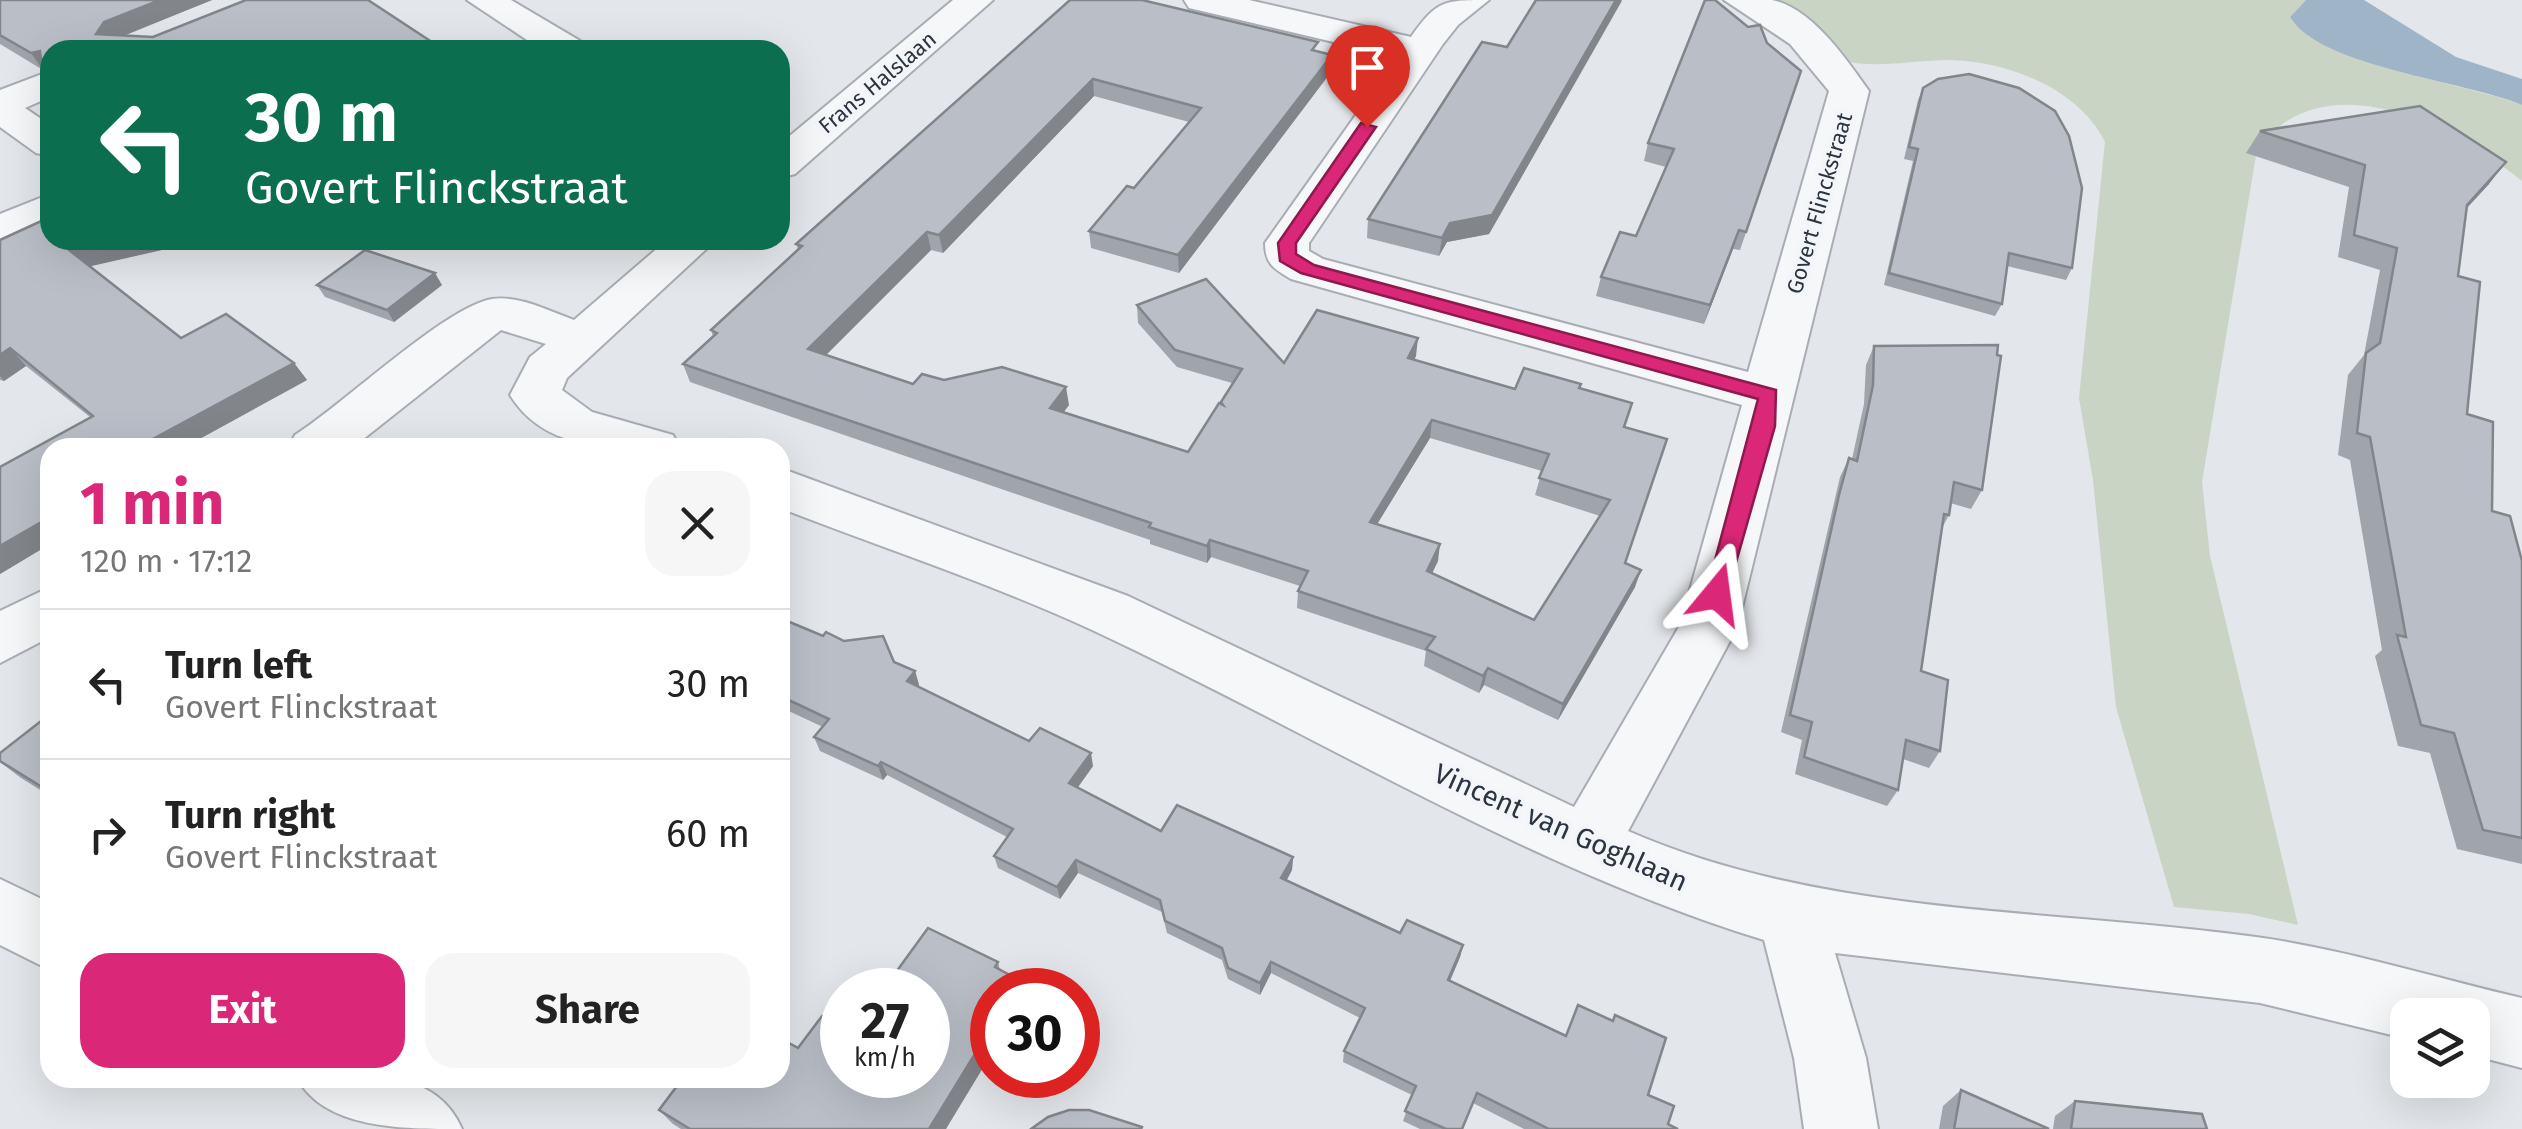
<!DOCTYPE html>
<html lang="en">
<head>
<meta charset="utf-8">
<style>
  body { margin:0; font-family:"Fira Sans",sans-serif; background:#f6f6f6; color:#222; height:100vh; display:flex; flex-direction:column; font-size:38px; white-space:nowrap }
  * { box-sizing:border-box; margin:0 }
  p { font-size:32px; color:#767676 }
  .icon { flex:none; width:55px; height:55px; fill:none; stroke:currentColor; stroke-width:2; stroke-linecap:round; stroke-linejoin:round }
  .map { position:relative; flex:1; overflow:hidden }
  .sheet { position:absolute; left:40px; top:438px; width:750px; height:650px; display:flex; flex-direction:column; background:#fff; border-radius:30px; box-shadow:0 10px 40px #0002 }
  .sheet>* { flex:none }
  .hud { position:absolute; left:40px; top:40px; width:750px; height:210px; border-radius:30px; box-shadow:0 10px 40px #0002; background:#0b6e4f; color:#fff; overflow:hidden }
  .tools { position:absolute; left:2390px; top:998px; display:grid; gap:20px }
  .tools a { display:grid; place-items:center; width:100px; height:100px; border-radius:20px; background:#fff; box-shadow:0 10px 40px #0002; font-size:50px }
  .speed { position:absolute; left:820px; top:968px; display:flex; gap:20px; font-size:50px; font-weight:700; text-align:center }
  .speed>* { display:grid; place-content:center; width:130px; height:130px; border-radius:50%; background:#fff; box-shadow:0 10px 40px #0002; line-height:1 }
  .speed small { font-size:25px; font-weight:400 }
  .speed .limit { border:15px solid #d22; background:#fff; color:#111 }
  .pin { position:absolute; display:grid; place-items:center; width:85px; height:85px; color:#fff; margin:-102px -42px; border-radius:50% 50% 50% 0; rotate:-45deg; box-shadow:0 0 10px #0007 }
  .pin .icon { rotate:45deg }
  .me { position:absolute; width:110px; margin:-55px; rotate:16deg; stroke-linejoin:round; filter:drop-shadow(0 0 8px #0008) }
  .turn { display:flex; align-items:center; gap:35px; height:210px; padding:0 40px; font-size:45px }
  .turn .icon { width:130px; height:130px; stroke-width:2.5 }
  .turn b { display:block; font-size:70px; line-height:85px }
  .round { display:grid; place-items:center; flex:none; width:105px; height:105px; border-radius:30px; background:#f6f6f6 }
  .headline { display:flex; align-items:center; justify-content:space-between; height:170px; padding:0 40px }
  h1 { font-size:60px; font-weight:700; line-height:75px; color:#db2777 }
  .primary-button { display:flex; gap:20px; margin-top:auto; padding:20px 40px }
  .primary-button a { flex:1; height:115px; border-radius:30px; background:#db2777; color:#fff; font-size:40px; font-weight:700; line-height:115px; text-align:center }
  .primary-button a+a { background:#f6f6f6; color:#222 }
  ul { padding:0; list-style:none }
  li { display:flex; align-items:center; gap:30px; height:150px; padding:0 40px; border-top:2px solid #e0e0e0 }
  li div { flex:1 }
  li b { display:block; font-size:38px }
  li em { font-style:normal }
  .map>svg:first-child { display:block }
  .green { fill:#c9d4c4 }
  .water { fill:#a0b4c8 }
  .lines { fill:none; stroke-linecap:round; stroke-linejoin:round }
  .minor-casing { stroke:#a8adb4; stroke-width:4 }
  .minor { fill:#f6f7f9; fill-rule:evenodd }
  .wall { fill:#a0a4ab; fill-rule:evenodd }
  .shaded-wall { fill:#82868b }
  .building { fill:#babfc7; stroke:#82868b; stroke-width:2.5; fill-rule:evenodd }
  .route { fill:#db2777; stroke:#8e194d; stroke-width:2.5 }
  .labels { text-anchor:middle; stroke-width:9; stroke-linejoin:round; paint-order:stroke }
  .far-street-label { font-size:22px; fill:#2b3442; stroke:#f3f5f8 }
  .street-label { font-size:28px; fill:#2b3442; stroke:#f3f5f8 }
</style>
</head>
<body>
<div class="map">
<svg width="2522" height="1129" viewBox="0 0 2522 1129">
  <rect width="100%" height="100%" fill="#e3e6ea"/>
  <path class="green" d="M1760 0H2306L2290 17C2318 63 2468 84 2522 105V181C2454 125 2324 59 2257 149L2202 482 2210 556 2298 925 2249 914 2174 907 2116 707 2093 480 2079 398 2105 142C2079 89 2008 61 1949 60 1917 60 1880 68 1849 62 1827 58 1780 14 1760 0Z"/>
  <path class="water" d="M2306 0H2364L2456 57 2522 79V105C2466 81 2320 67 2290 17Z"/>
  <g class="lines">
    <g class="minor-casing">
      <g id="minor">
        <path d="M467 0H511L582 42 588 50H542Z"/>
        <path d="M953 0H993L795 174 780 178V144Z"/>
        <path d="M1184 0H1249L1411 37C1437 0 1444 0 1489 0L1458 25 1443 44 1309 243V251L1323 259 1748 372 1829 91 1790 44 1724 0C1739 0 1757 0 1772 0 1812 8 1847 60 1869 91L1737 628 1628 831C1824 917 2047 908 2256 937 2345 949 2435 978 2522 998V1068L2472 1055V1015H2408V1039L2260 1003 1835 953 1866 1058 1878 1129H1804L1794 1058 1764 940C1526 867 1314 733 1090 629 990 583 883 548 780 508V468L1128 596 1574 807 1680 625 1742 405 1291 279C1274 269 1265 264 1265 243L1397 57 1189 8Z"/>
        <path d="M50 71V97L25 108 50 125V156L36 153 0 127V90Z"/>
        <path d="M50 194V224L0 244V214Z"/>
        <path d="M667 240H716L567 378 562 390 592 412 673 435 680 448C620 448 547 455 510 395L530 357 546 344 501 330 352 448H288L295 435C343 405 445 307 492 299 519 295 549 311 574 320Z"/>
        <path d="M50 587V637L0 663V611Z"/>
        <path d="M0 879 50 903V970L0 945Z"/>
        <path d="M297 1078C357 1074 435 1065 462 1129 401 1129 325 1129 297 1078Z"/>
      </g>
    </g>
    <use href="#minor" class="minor"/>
  </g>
  <g class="wall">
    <path d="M0 0H212L124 35 50 50V71L48 69 43 70 0 44Z"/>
    <path d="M1070 0 1318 51 1331 72 1179 273 1091 248 1089 231 1134 188 1189 122 1094 96 943 253 931 250 826 355 913 384 944 380 1069 405 1063 413 1188 452 1221 404 1232 383 1177 367 1138 323 1137 305 1284 363 1416 356 1414 360 1515 389 1579 388 1625 428V563L1635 587 1558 720 1484 685 1479 693 1424 666 1426 651 1297 608 1298 591 1300 586 1211 557 1207 563 1150 544V540L690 382 683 364 713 336 711 330 798 249 796 244ZM1430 438 1542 471 1535 495 1600 516 1534 620 1432 573 1438 561 1377 524Z"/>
    <path d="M1622 1 1489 234 1447 242 1439 256 1367 238 1368 219 1507 47Z"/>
    <path d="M1767 43 1801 71 1740 250 1733 249 1704 324 1596 296 1601 277 1636 236 1666 167 1644 161 1648 143Z"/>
    <path d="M1923 88 2072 268 2066 280 2007 266 2002 304 1995 316 1884 285 1913 161 1904 159 1918 100Z"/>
    <path d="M2260 131 2489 184 2467 208 2458 276 2467 414 2492 511 2522 561V864L2457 849 2430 753 2398 746 2375 656 2382 650 2350 460 2338 455 2348 375 2364 355 2380 270 2338 257 2349 187 2246 153Z"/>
    <path d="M50 217V240H186L175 247 89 266 181 338 226 314 294 363 307 380 183 448H50V544L0 574V467L90 417 26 366 4 381 0 380V240Z"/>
    <path d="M317 285H442L394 322 325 297Z"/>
    <path d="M1874 346 1982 490 1971 509 1950 503 1949 515 1942 528 1921 671 1940 751 1929 768 1903 759 1898 790 1887 806 1795 774 1802 740 1781 732 1840 477 1849 458 1852 459 1864 404 1866 365Z"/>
    <path d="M780 618 823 636 894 662 915 671 919 685 918 687 1029 741 1093 766 1077 788 1161 831 1293 857 1292 870 1287 880 1400 933 1463 945 1460 957 1450 981 1565 1036 1612 1021 1615 1015 1648 1095 1668 1124 1678 1129H1524L1473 1103 1463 1129H1420L1403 1121 1412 1095 1343 1062 1344 1051 1360 1018 1271 973 1260 995 1228 979 1222 960 1167 933 1162 912 1078 873 1060 899 998 868 994 856 1007 837 887 775 883 780 820 751 814 737 823 727 780 707Z"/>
    <path d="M50 714V796L21 778 0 762Z"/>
    <path d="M998 962 1000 970 946 1129H681L673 1124 659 1110 681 1080 677 1078H780L842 1075Z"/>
    <path d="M1961 1090 2049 1129H1939L1943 1106Z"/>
    <path d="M2075 1101 2207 1129H2053L2055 1116Z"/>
  </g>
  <g class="shaded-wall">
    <path d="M160 0H212L116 39 96 34 104 22Z"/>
    <path d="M1616 0H1622L1489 234 1447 242 1439 256 1442 238 1450 223Z"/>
    <path d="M40 51 41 59 48 69 43 70 31 53Z"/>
    <path d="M1332 55 1331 72 1179 273 1178 255Z"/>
    <path d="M1093 79 1094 96 943 253 939 235Z"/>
    <path d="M2506 162 2489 184 2449 227 2467 205Z"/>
    <path d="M1739 230 1733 249 1704 324 1710 305Z"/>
    <path d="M927 232 931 250 814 367 808 349Z"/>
    <path d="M114 240H186L175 247 83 268 69 250Z"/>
    <path d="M435 273 442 285 394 322 387 310Z"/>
    <path d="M1418 338 1416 356 1406 375 1408 358Z"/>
    <path d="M10 348 26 366 4 381 0 376V355Z"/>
    <path d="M294 363 307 380 183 448 136 447Z"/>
    <path d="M1066 387 1069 405 1053 426 1050 408Z"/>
    <path d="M1432 420 1430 438 1368 539 1370 522Z"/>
    <path d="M50 517V544L0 574V546Z"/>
    <path d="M1210 540 1211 557 1207 563V546Z"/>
    <path d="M1440 544 1438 561 1425 588 1427 571Z"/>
    <path d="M1641 570 1635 587 1558 720 1563 704Z"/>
    <path d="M1488 668 1484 685 1479 693 1483 676Z"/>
    <path d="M915 671 919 685 911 695 907 681Z"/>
    <path d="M1091 753 1093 766 1071 797 1069 783Z"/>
    <path d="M881 762 887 775 883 780 878 766Z"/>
    <path d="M1293 857 1292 870 1281 890V878Z"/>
    <path d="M1076 860 1078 873 1060 899 1057 887Z"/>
    <path d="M1463 945 1460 957 1445 992 1448 980Z"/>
    <path d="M1271 962V973L1260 995V983Z"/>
    <path d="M1021 981 1024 990H1015Z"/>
    <path d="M992 1026V1053L946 1129H929Z"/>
  </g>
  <g class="building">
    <path d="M0 0H160L104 22 96 34 153 37 246 0H368L444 50H50V64L41 59 40 51 31 53 0 35Z"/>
    <path d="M1070 0H1142L1318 42 1312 50 1332 55 1178 255 1089 231 1127 186 1134 188 1201 108 1093 79 939 235 927 232 808 349 913 384 922 374 944 380 1002 367 1066 387 1050 408 1188 452 1219 403 1223 405 1221 402 1242 369 1175 350 1137 305 1206 279 1284 363 1317 310 1418 338 1408 358 1515 389 1524 368 1581 384 1579 388 1632 403 1624 427 1667 439 1625 563 1641 570 1563 704 1488 668 1483 676 1426 649 1435 637 1298 591 1308 571 1210 540 1207 546 1149 527 1151 523 683 364 717 333 711 330 802 246 796 244ZM1432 420 1549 454 1539 478 1610 500 1534 620 1427 571 1440 544 1370 522Z"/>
    <path d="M1536 0H1616L1492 215 1450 223 1442 238 1368 219 1482 42 1507 47Z"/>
    <path d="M1705 0H1715L1748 27 1760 25 1767 43 1801 71 1746 232 1739 230 1710 305 1601 277 1620 232 1636 236 1674 149 1648 143Z"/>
    <path d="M1969 74 2019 88 2055 111 2069 136 2082 188 2072 268 2009 253 2002 304 1889 273 1918 149 1909 147 1923 88 1938 79Z"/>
    <path d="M2420 106 2506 162 2467 205 2458 276 2480 282 2467 414 2493 422 2492 511 2510 516 2522 561V838L2483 830 2454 733 2421 725 2397 635 2406 637 2370 437 2357 433 2366 353 2380 343 2397 248 2354 235 2365 165 2260 131Z"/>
    <path d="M50 217V240H114L69 250 181 338 226 314 294 363 136 448H50V517L0 546V467L93 416 10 348 0 355V240Z"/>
    <path d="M365 250 435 273 387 310 317 285Z"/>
    <path d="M1998 345 1997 355 2001 356 1982 490 1954 482 1949 515 1944 514 1921 671 1948 680 1940 751 1906 740 1898 790 1804 757 1812 722 1790 715 1839 495 1849 458 1857 461 1873 385 1874 346Z"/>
    <path d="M780 618 823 636 826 632 844 641 883 636 894 662 915 671 907 681 1029 741 1040 728 1091 753 1069 783 1161 831 1177 805 1293 857 1281 878 1400 933 1407 920 1463 945 1448 980 1566 1036 1578 1005 1613 1021 1615 1015 1666 1038 1648 1095 1674 1106 1668 1124 1678 1129H1549L1477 1093 1462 1129H1446L1405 1111 1416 1086 1344 1051 1365 1008 1271 962 1260 983 1228 968 1222 948 1165 921 1160 900 1076 860 1057 887 994 856 1013 829 881 762 878 766 814 737 829 719 780 696Z"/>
    <path d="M50 714V792L0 761V753Z"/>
    <path d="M928 928 998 962 995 967 1021 981 1015 990H992V1026L929 1129H690L659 1110 683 1078H780V1038L798 1048 822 1016 842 1027V1075H928V990H883Z"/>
    <path d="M1961 1090 2049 1129H1954Z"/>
    <path d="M2075 1101 2202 1114 2207 1129H2071Z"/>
    <path d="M1069 1110H1089L1142 1127 1141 1129H1031L1048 1117Z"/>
  </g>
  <path class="route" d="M1361 123 1376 127 1296 243V254L1314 265 1776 390 1775 426 1725 601H1709L1706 594 1758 399 1301 273 1280 261 1278 243Z"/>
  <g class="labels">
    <g class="far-street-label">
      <text transform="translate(877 82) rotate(-40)" y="8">Frans Halslaan</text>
      <text transform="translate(1819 203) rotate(-74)" y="8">Govert Flinckstraat</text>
    </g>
    <g class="street-label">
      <text transform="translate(1561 827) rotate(24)" y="10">Vincent van Goghlaan</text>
    </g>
  </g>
</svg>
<div class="tools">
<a><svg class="icon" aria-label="layers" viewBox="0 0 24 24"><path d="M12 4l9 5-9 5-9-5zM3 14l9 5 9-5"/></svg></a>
</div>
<div class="speed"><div>27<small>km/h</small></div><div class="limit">30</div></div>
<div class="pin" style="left:1367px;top:127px;background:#d93025"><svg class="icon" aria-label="arrive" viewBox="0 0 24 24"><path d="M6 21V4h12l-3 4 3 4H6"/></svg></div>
<svg class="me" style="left:1717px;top:594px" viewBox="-20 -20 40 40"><path d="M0-17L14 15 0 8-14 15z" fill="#db2777" stroke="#fff" stroke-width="4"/></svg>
<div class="hud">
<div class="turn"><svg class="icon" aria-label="left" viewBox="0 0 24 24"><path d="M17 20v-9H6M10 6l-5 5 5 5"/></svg><div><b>30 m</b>Govert Flinckstraat</div></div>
</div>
<section class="sheet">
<div class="headline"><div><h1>1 min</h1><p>120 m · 17:12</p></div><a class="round"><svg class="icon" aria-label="close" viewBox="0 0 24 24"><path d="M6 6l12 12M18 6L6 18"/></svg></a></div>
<ul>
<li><svg class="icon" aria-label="left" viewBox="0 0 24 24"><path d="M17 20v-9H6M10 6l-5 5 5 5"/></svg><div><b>Turn left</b><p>Govert Flinckstraat</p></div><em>30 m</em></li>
<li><svg class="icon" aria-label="right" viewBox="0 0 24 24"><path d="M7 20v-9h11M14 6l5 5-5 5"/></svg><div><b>Turn right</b><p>Govert Flinckstraat</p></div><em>60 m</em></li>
</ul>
<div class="primary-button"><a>Exit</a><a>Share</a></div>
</section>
</div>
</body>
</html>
